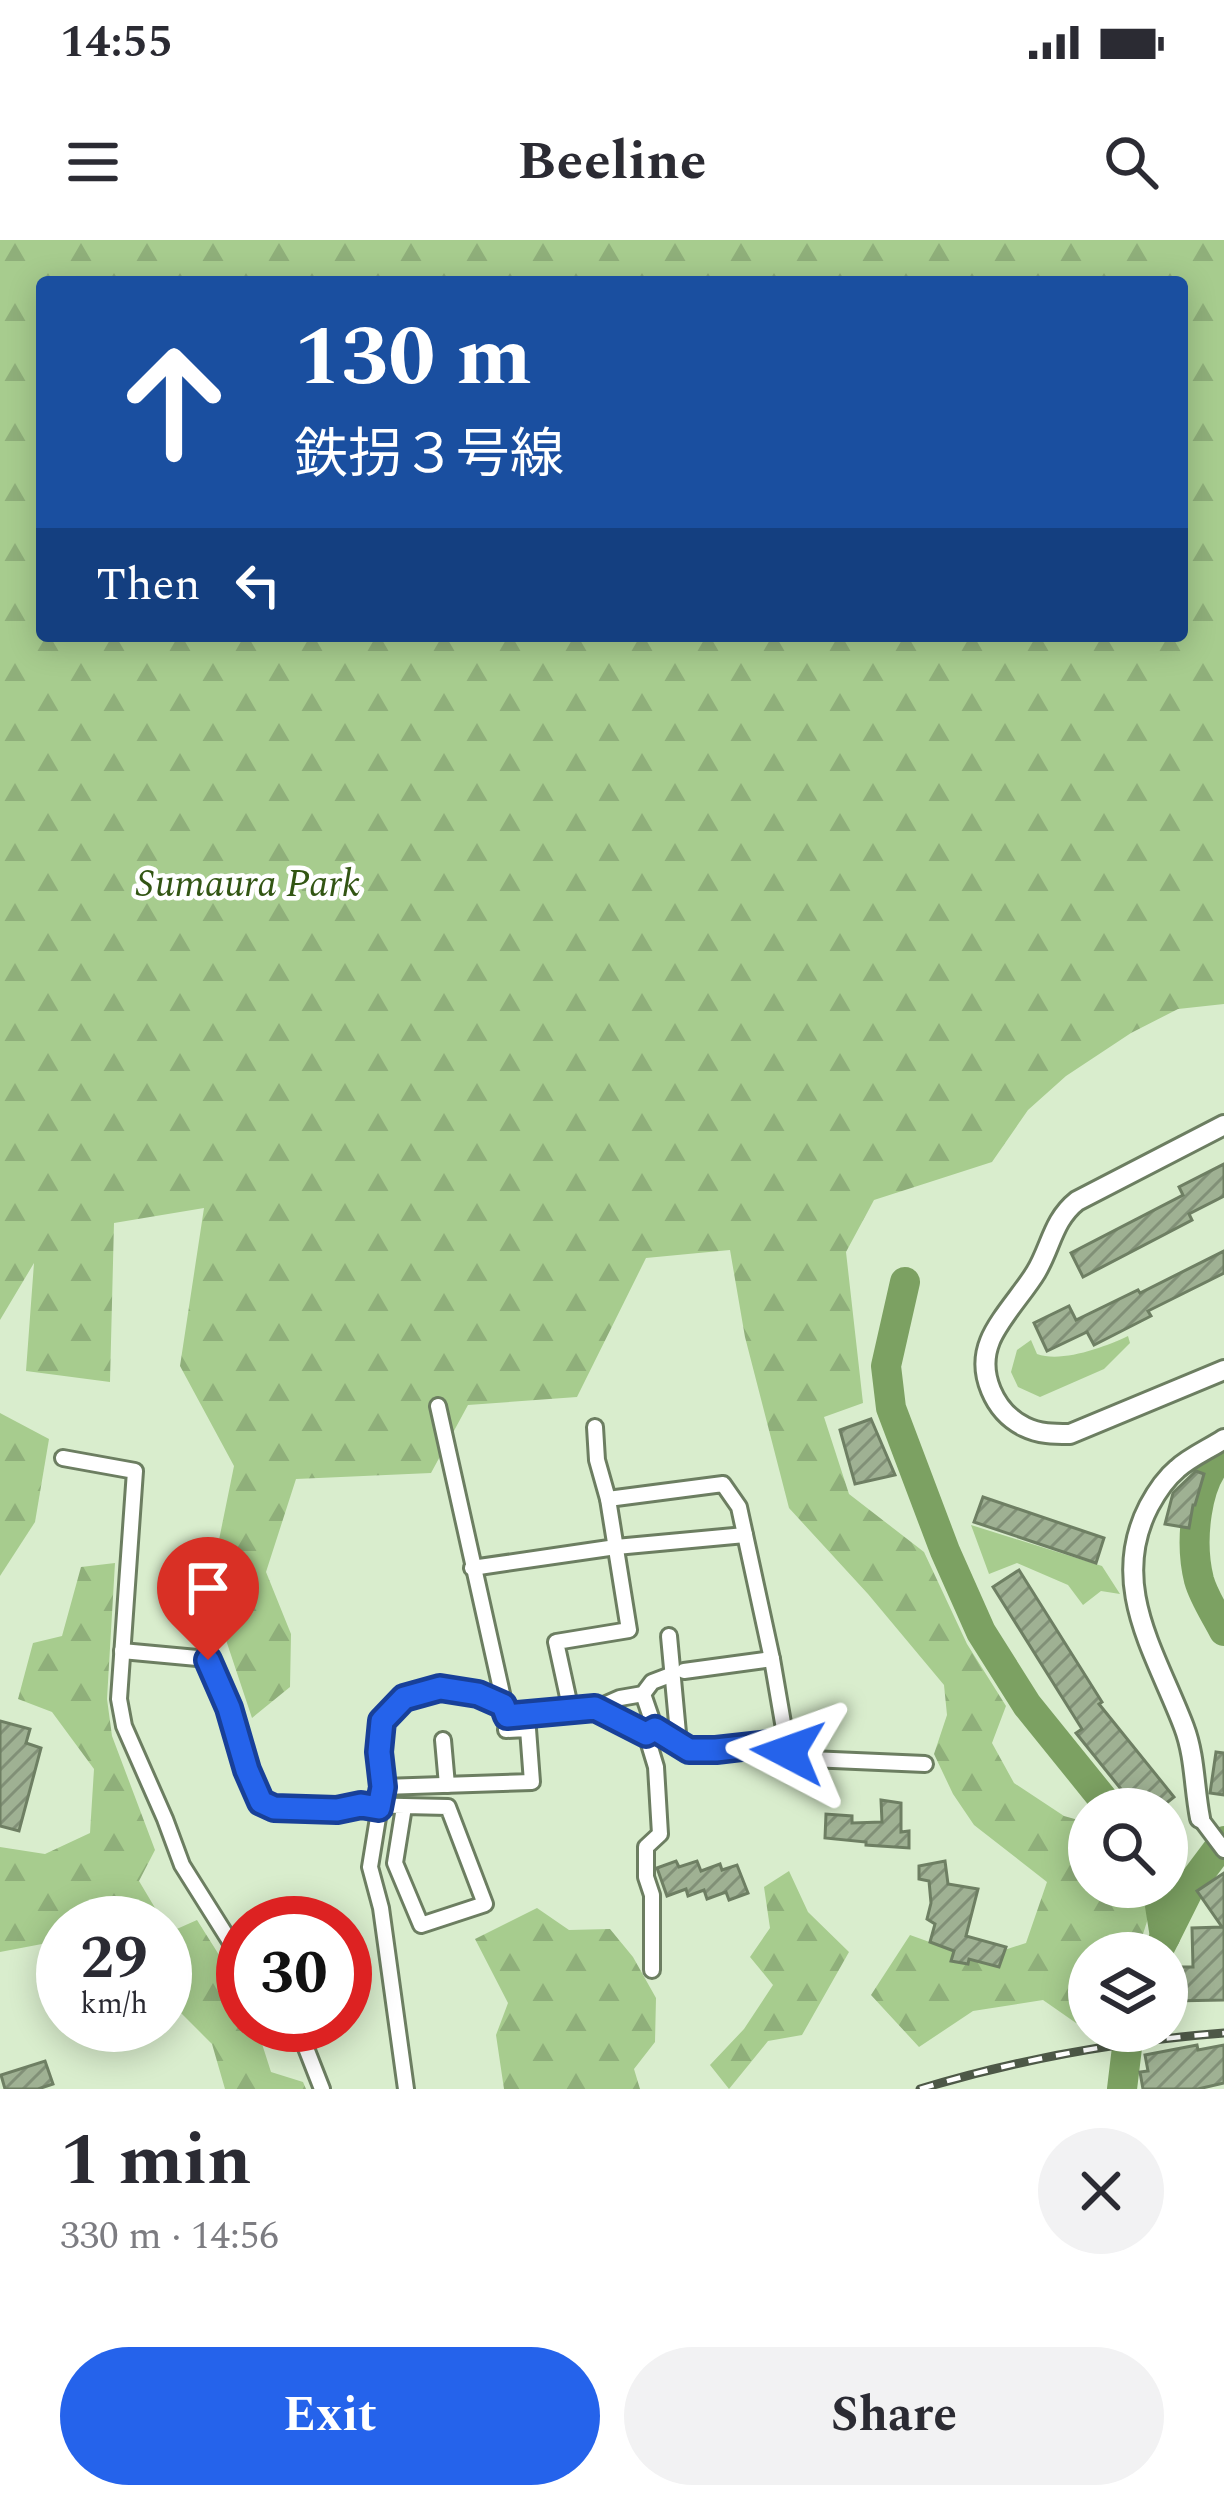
<!DOCTYPE html>
<html lang="en">
<head>
<meta charset="utf-8">
<style>
  body { margin:0; font-family:Spectral,"Noto Sans JP",serif; background:#f2f2f3; color:#2b2b33; height:100vh; display:flex; flex-direction:column; font-size:45px; white-space:nowrap }
  * { box-sizing:border-box; margin:0 }
  p { font-size:39px; color:#7c7c81 }
  .icon { flex:none; width:66px; height:66px; fill:none; stroke:currentColor; stroke-width:2; stroke-linecap:round; stroke-linejoin:round }
  .map { position:relative; height:1849px; overflow:hidden }
  .drawer { display:flex; flex-direction:column; background:#fff; flex:1 }
  .drawer>* { flex:none }
  .guide { position:absolute; left:36px; top:36px; width:1152px; height:366px; border-radius:12px; box-shadow:0 6px 30px #0003; background:#1a4fa0; color:#fff; overflow:hidden }
  .fabs { position:absolute; left:1068px; top:1548px; display:grid; gap:24px }
  .fabs a { display:grid; place-items:center; width:120px; height:120px; border-radius:50%; background:#fff; box-shadow:0 6px 30px #0003; font-size:60px }
  .speed { position:absolute; left:36px; top:1656px; display:flex; gap:24px; font-size:60px; font-weight:700; text-align:center }
  .speed>* { display:grid; place-content:center; width:156px; height:156px; border-radius:50%; background:#fff; box-shadow:0 6px 30px #0003; line-height:1 }
  .speed small { font-size:30px; font-weight:400 }
  .speed .limit { border:18px solid #d22; background:#fff; color:#111 }
  .pin { position:absolute; display:grid; place-items:center; width:102px; height:102px; color:#fff; margin:-123px -51px; border-radius:50% 50% 50% 0; rotate:-45deg; box-shadow:0 0 12px #0007 }
  .pin .icon { rotate:45deg }
  .me { position:absolute; width:132px; margin:-66px; rotate:274deg; stroke-linejoin:round; filter:drop-shadow(0 0 9px #0008) }
  .turn { display:flex; align-items:center; gap:42px; height:252px; padding:0 60px; font-size:54px }
  .turn .icon { width:156px; height:156px; stroke-width:2.5 }
  .turn b { display:block; font-size:84px; line-height:102px }
  .then { display:flex; align-items:center; height:114px; padding:0 60px; background:#0003; gap:24px; font-size:45px }
  .round { display:grid; place-items:center; flex:none; width:126px; height:126px; border-radius:63px; background:#f2f2f3 }
  .summary { display:flex; align-items:center; justify-content:space-between; height:204px; padding:0 60px }
  h1 { font-size:72px; font-weight:700; line-height:90px }
  .cta { display:flex; gap:24px; margin-top:auto; padding:24px 60px }
  .cta a { flex:1; height:138px; border-radius:72px; background:#2563eb; color:#fff; font-size:48px; font-weight:700; line-height:138px; text-align:center }
  .cta a+a { background:#f2f2f3; color:#2b2b33 }
  .status { display:flex; justify-content:space-between; align-items:center; height:84px; padding:0 60px; background:#fff; direction:ltr }
  .status svg { height:33px; fill:currentColor }
  header { display:flex; justify-content:space-between; align-items:center; height:156px; padding:0 60px; background:#fff; font-size:54px; font-weight:700 }
  .map>svg:first-child { display:block }
  .green { fill:#a7cc8e }
  .forest { fill:url(#forest-firs); fill-rule:evenodd }
  .lines { fill:none; stroke-linecap:round; stroke-linejoin:round }
  .river { stroke:#7ca162; stroke-width:30 }
  .building { fill:url(#building-hatch); stroke:#6e7f63; stroke-width:3 }
  .street-casing { stroke:#6c7e61; stroke-width:20 }
  .secondary-casing { stroke:#6c7e61; stroke-width:24 }
  .street { stroke:#fff; stroke-width:14 }
  .secondary { stroke:#fff; stroke-width:18 }
  .rail-casing { stroke:#4d5847; stroke-width:9 }
  .rail { stroke:#fff; stroke-width:4.5; stroke-dasharray:14; stroke-linecap:butt }
  .route-casing { stroke:#184099; stroke-width:30 }
  .route { stroke:#2563eb; stroke-width:21 }
  .labels { text-anchor:middle; stroke-width:9; stroke-linejoin:round; paint-order:stroke }
  .park-label { font-size:39px; font-style:italic; fill:#325513; stroke:#fff }
</style>
</head>
<body>
<div class="status"><b>14:55</b><svg viewBox="0 0 49 12"><path d="M0 12V9h3v3zM5 12V6h3v6zM10 12V3h3v9zM15 12V0h3v12zM26 1h20v11H26zM47 4h2v5h-2z"/></svg></div>
<header><svg class="icon" aria-label="menu" viewBox="0 0 24 24"><path d="M4 6h16M4 12h16M4 18h16"/></svg>Beeline<svg class="icon" aria-label="search" viewBox="0 0 24 24"><circle cx="10" cy="10" r="6"/><path d="M15 15l6 6"/></svg></header>
<div class="map">
<svg width="1224" height="1849" viewBox="0 0 1224 1849">
  <defs>
    <pattern id="forest-firs" width="22" height="20" patternUnits="userSpaceOnUse" patternTransform="scale(3)"><rect width="22" height="20" fill="#a7cc8e"/><path d="M5 1l3.5 6h-7zM16 11l3.5 6h-7z" fill="#8faf7a"/></pattern>
    <pattern id="building-hatch" width="6" height="6" patternUnits="userSpaceOnUse" patternTransform="scale(3)"><rect width="6" height="6" fill="#9fb193"/><path d="M-1 1l2-2M0 6l6-6M5 7l2-2" fill="none" stroke="#819077"/></pattern>
  </defs>
  <rect width="100%" height="100%" fill="#d9edcd"/>
  <g class="green">
    <path d="M1128 1096 1130 1103 1104 1129 1040 1157 1018 1147 1011 1132 1017 1110 1031 1100 1037 1114C1062 1123 1105 1107 1128 1096Z"/>
    <path d="M971 1285 1102 1326 1120 1354 1101 1351 1083 1365 1068 1345 1017 1323 989 1334Z"/>
  </g>
  <g class="forest">
    <path d="M0 0H1224V764L1178 769 1131 793 1066 836 1028 870 992 922 874 960 846 1012 863 1163 824 1177 849 1254 924 1312 967 1404 1006 1466 992 1503 1014 1543 1064 1576 1089 1583V1647H1139L1150 1672 1137 1713H1089V1780L1076 1783 1043 1760 973 1771 919 1807 871 1755 910 1695 977 1719 1026 1703 1047 1642 974 1585 953 1554 934 1514 947 1475 944 1445 868 1354 789 1268 745 1097 730 1010 646 1018 577 1157 468 1165 431 1233 296 1239 266 1332 291 1394 290 1447 252 1478 209 1349 234 1226 180 1126 204 968 114 983 110 1142 26 1131 34 1023 0 1080ZM42 42H1182V396H42Z"/>
    <path d="M0 1173 49 1199 35 1282 0 1336Z"/>
    <path d="M115 1323 107 1459 112 1496 155 1610 139 1641 164 1683H63V1700L0 1712V1607L45 1614 90 1593 94 1529 52 1472 18 1459 33 1403 62 1396 81 1327Z"/>
    <path d="M789 1631 808 1672 849 1712 802 1795 768 1801 729 1849 710 1825 744 1789 773 1745 750 1717 770 1688 764 1647Z"/>
    <path d="M537 1668 569 1690 610 1689 633 1717 656 1758 655 1802 634 1829 640 1849H504L496 1795 508 1763 475 1699Z"/>
    <path d="M197 1680 243 1753V1785H256L271 1832 303 1842 306 1849H225L212 1804 165 1757V1685L170 1692Z"/>
  </g>
  <g class="lines">
    <g class="river">
      <path d="M905 1042 886 1126 891 1168 945 1311 981 1392 1027 1465 1111 1569"/>
      <path d="M1224 1215C1194 1239 1190 1304 1199 1340 1204 1358 1216 1375 1224 1391"/>
      <path d="M1157 1647 1165 1697"/>
      <path d="M1157 1713 1191 1645 1224 1601"/>
      <path d="M1122 1849 1129 1791"/>
    </g>
  </g>
  <g class="building">
    <path d="M1224 924V956L1189 974 1192 980 1083 1037 1071 1013 1183 955 1179 947Z"/>
    <path d="M1224 1011V1033L1148 1071 1151 1076 1094 1105 1087 1092 1047 1111 1034 1083 1069 1066 1076 1080 1138 1050 1140 1053Z"/>
    <path d="M871 1179 895 1235 855 1244 840 1190Z"/>
    <path d="M1196 1231 1204 1234 1195 1265H1193L1189 1288 1165 1284 1173 1253Z"/>
    <path d="M983 1257 1104 1298 1096 1323 974 1282Z"/>
    <path d="M1019 1330 1102 1462 1099 1464 1174 1557 1159 1569H1137L1076 1493 1082 1489 993 1347Z"/>
    <path d="M0 1481 30 1489 26 1503 41 1508 19 1591 0 1586Z"/>
    <path d="M1216 1512 1224 1513V1555L1210 1553Z"/>
    <path d="M881 1560 901 1563V1592L909 1591V1608L866 1605V1602L825 1598 826 1574 852 1576V1583L882 1582Z"/>
    <path d="M676 1621 679 1627 697 1621 701 1631 720 1624 722 1630 737 1625 748 1653 729 1660 726 1652 707 1659 704 1650 688 1656 686 1649 667 1656 657 1628Z"/>
    <path d="M945 1621 948 1644 978 1649 966 1696 1006 1707 999 1727 969 1719 968 1724 951 1721 954 1711 930 1702 935 1684 927 1679 931 1663 929 1641 919 1639V1626Z"/>
    <path d="M1224 1633V1760L1172 1761 1171 1727H1193L1192 1688 1222 1687 1197 1651Z"/>
    <path d="M1197 1805 1198 1810 1224 1805V1843L1198 1849H1143L1140 1832 1148 1831 1145 1815Z"/>
    <path d="M45 1821 53 1844 38 1849H5L1 1835Z"/>
  </g>
  <g class="lines">
    <g class="street-casing">
      <g id="street">
        <path d="M63 1218 135 1231 119 1459 124 1486 165 1579 182 1625 243 1722"/>
        <path d="M608 1259 723 1244 739 1267 772 1419 788 1512 810 1519 925 1524"/>
        <path d="M472 1328 616 1307 745 1295"/>
        <path d="M669 1396 679 1504"/>
        <path d="M122 1411 208 1419 229 1468 247 1530 261 1561 274 1568 337 1570 361 1565 448 1567 485 1664 421 1685 395 1623 404 1567"/>
        <path d="M684 1431 772 1419"/>
        <path d="M643 1454 655 1489"/>
        <path d="M595 1469 620 1458 643 1454 652 1442 673 1434"/>
        <path d="M571 1471 556 1402 629 1390 608 1259 597 1220 595 1187"/>
        <path d="M507 1476 595 1469 646 1494 655 1489 689 1510H715L786 1502"/>
        <path d="M646 1494 656 1527 660 1594 646 1607V1637L652 1655V1730"/>
        <path d="M443 1500 447 1545"/>
        <path d="M383 1547 532 1542 528 1489 506 1490 507 1476 438 1166"/>
        <path d="M1200 1578 1224 1610"/>
        <path d="M297 1785 322 1849"/>
        <path d="M406 1849 381 1668 370 1627 383 1547 379 1512 382 1481 404 1458 440 1448 478 1454 503 1465"/>
      </g>
    </g>
    <g class="secondary-casing">
      <g id="secondary">
        <path d="M1224 885 1077 961C1053 980 1051 1007 1036 1032 1024 1052 998 1080 990 1101 977 1133 994 1172 1025 1187 1039 1194 1054 1194 1070 1194L1224 1130"/>
        <path d="M1200 1578C1194 1547 1195 1516 1184 1487 1156 1413 1108 1345 1149 1266 1156 1253 1165 1239 1177 1229 1190 1217 1209 1209 1224 1199"/>
      </g>
    </g>
    <use href="#street" class="street"/>
    <use href="#secondary" class="secondary"/>
    <g class="rail-casing">
      <path id="rail" d="M920 1849C1019 1819 1121 1801 1224 1793"/>
    </g>
    <use href="#rail" class="rail"/>
  </g>
  <g class="lines">
    <g class="route-casing">
      <path id="route" d="M208 1420 229 1468 247 1530 261 1562 274 1568 337 1570 361 1565 379 1568 383 1547 379 1512 382 1481 404 1458 440 1448 478 1454 503 1465 507 1476 595 1468 646 1494 655 1489 689 1510H716L786 1502 788 1512"/>
    </g>
    <use href="#route" class="route"/>
  </g>
  <g class="labels">
    <g class="park-label">
      <text x="248" y="656">Sumaura Park</text>
    </g>
  </g>
</svg>
<div class="fabs">
<a><svg class="icon" aria-label="search" viewBox="0 0 24 24"><circle cx="10" cy="10" r="6"/><path d="M15 15l6 6"/></svg></a>
<a><svg class="icon" aria-label="layers" viewBox="0 0 24 24"><path d="M12 4l9 5-9 5-9-5zM3 14l9 5 9-5"/></svg></a>
</div>
<div class="speed"><div>29<small>km/h</small></div><div class="limit">30</div></div>
<div class="pin" style="left:208px;top:1420px;background:#d93025"><svg class="icon" aria-label="arrive" viewBox="0 0 24 24"><path d="M6 21V4h12l-3 4 3 4H6"/></svg></div>
<svg class="me" style="left:788px;top:1512px" viewBox="-20 -20 40 40"><path d="M0-17L14 15 0 8-14 15z" fill="#2563eb" stroke="#fff" stroke-width="4"/></svg>
<div class="guide">
<div class="turn"><svg class="icon" aria-label="ahead" viewBox="0 0 24 24"><path d="M12 20V5M6 11l6-6 6 6"/></svg><div><b>130 m</b>鉄拐３号線</div></div>
<div class="then">Then<svg class="icon" aria-label="left" viewBox="0 0 24 24"><path d="M17 20v-9H6M10 6l-5 5 5 5"/></svg></div>
</div>
</div>
<section class="drawer">
<div class="summary"><div><h1>1 min</h1><p>330 m · 14:56</p></div><a class="round"><svg class="icon" aria-label="close" viewBox="0 0 24 24"><path d="M6 6l12 12M18 6L6 18"/></svg></a></div>
<div class="cta"><a>Exit</a><a>Share</a></div>
</section>
</body>
</html>
